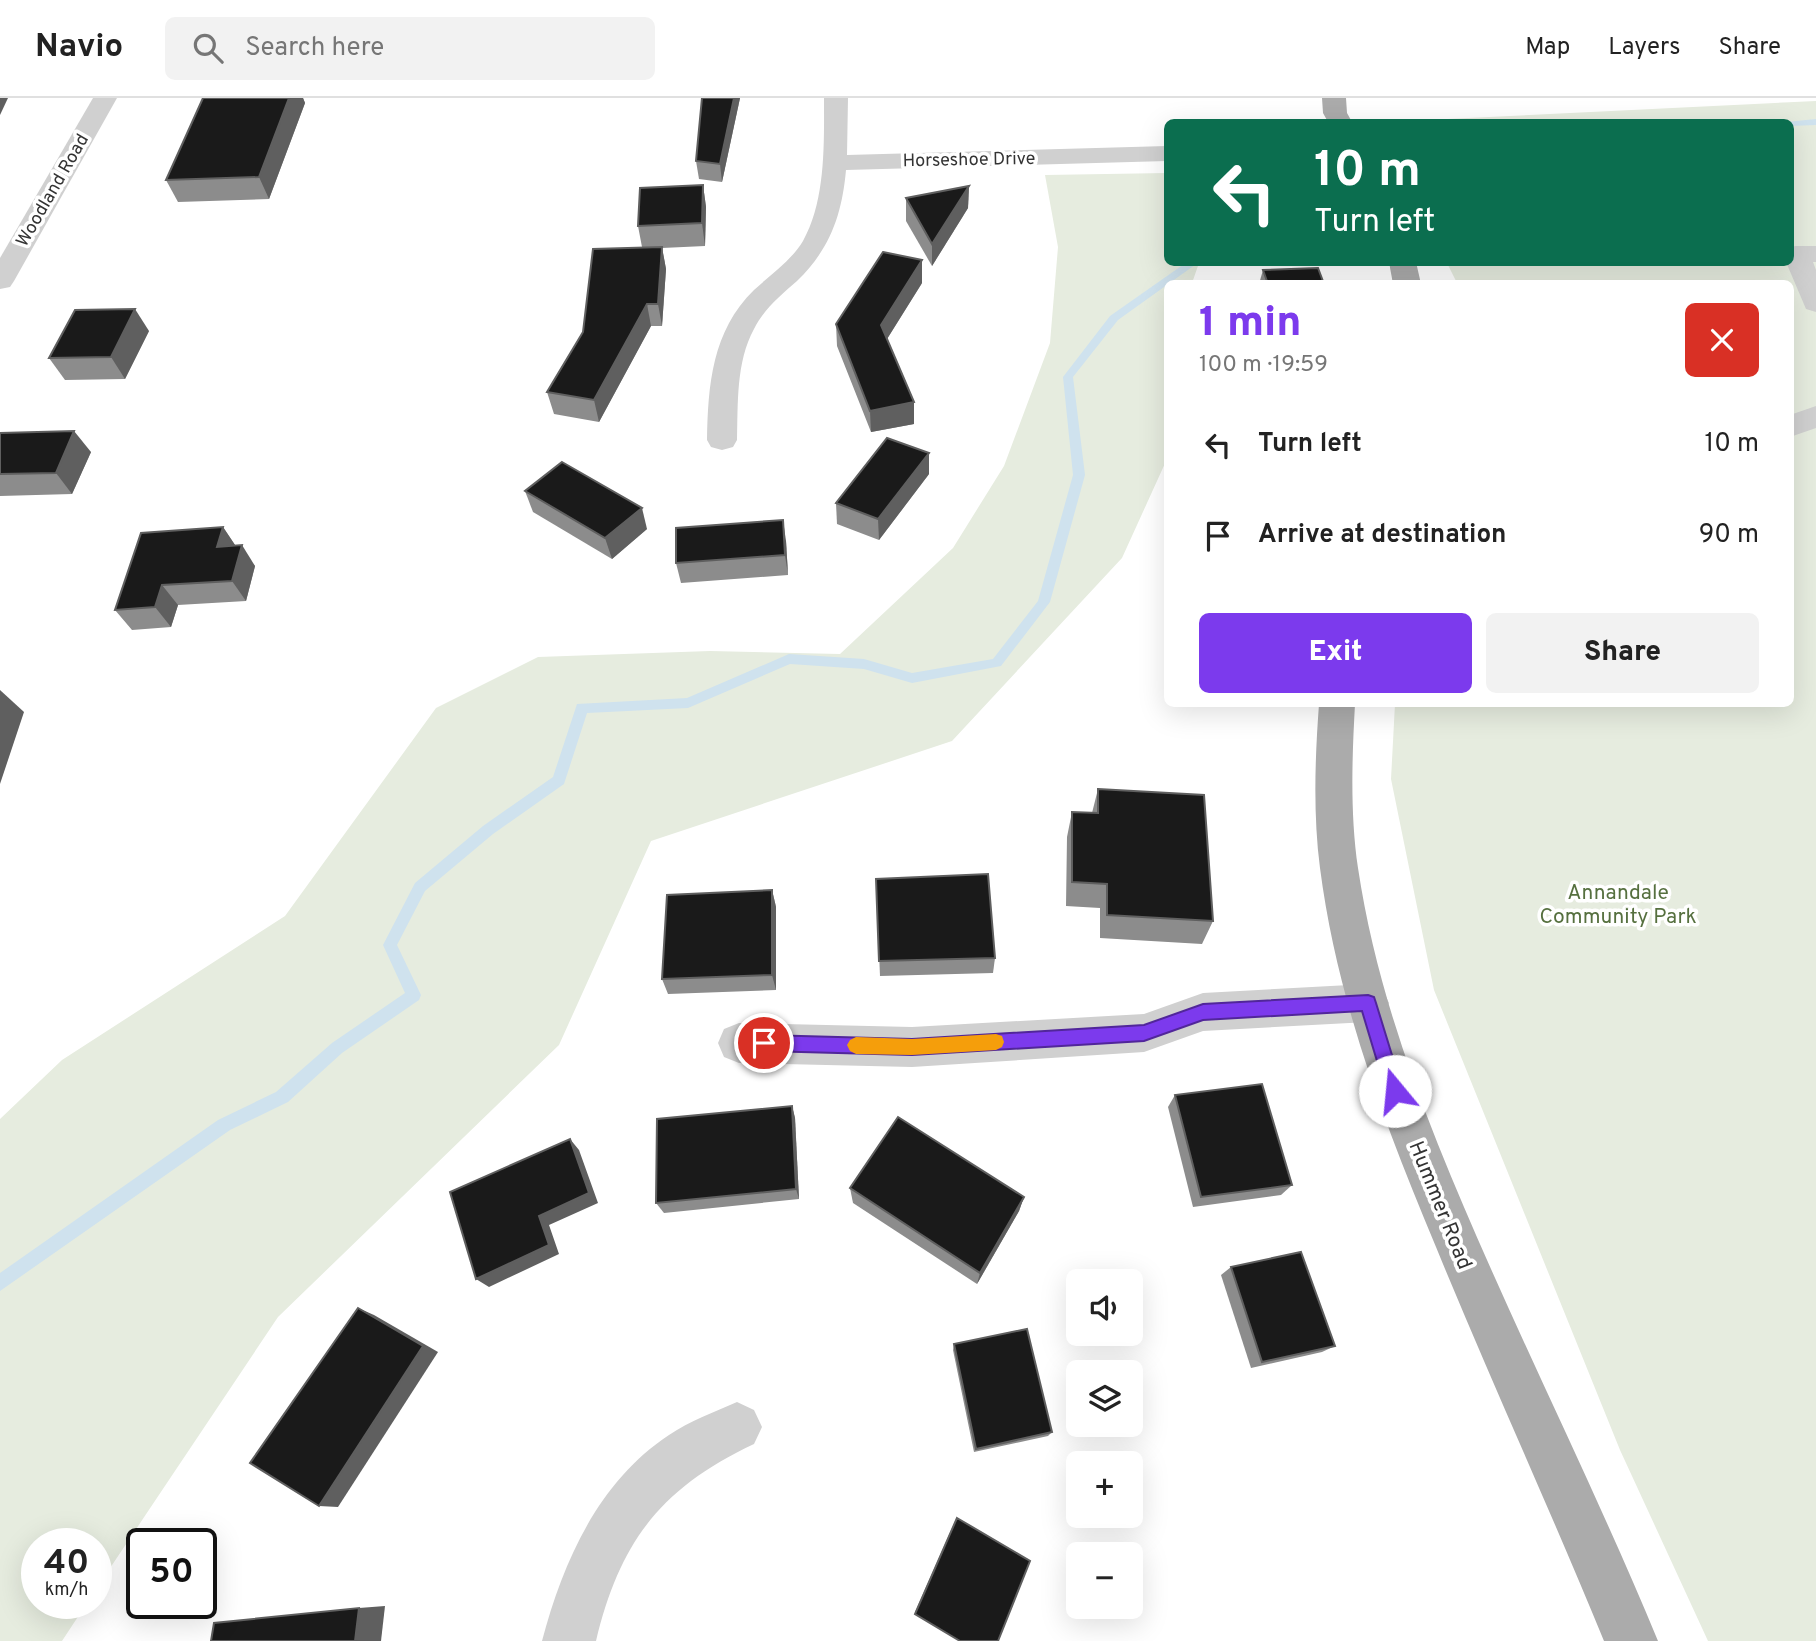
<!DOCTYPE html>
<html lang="en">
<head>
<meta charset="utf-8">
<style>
  body { margin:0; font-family:Overpass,sans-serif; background:#f2f2f2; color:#222; height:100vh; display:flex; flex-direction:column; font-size:26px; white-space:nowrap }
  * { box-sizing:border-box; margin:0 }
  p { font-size:23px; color:#767676 }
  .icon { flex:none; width:38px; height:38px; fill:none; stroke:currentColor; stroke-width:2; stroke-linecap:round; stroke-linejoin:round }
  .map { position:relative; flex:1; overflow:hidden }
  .drawer { position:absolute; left:1164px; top:182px; width:630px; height:427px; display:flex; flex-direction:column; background:#fff; border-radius:10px; box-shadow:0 7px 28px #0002 }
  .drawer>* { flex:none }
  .hud { position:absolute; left:1164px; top:21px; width:630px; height:147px; border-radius:10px; box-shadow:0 7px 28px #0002; background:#0b6e4f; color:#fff; overflow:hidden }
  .buttons { position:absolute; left:1066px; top:1171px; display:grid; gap:14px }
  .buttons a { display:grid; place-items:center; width:77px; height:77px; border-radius:10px; background:#fff; box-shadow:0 7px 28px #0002; font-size:35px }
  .speed { position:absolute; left:21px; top:1430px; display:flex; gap:14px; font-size:35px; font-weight:700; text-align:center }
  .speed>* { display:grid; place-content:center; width:91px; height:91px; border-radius:50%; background:#fff; box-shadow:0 7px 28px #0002; line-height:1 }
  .speed small { font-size:18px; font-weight:400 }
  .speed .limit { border:4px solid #111; border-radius:10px; background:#fff; color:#111 }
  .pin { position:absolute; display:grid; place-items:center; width:60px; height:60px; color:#fff; margin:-30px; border:4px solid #fff; border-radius:50%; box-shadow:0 2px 7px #0007 }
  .me { position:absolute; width:77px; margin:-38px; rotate:343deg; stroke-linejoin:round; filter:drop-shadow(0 0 5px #0008) }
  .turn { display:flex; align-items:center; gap:24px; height:147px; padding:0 35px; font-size:32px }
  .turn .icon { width:91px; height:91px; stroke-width:2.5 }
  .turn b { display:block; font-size:49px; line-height:60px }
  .round { display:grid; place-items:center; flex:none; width:74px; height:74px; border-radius:10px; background:#f2f2f2 }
  .overview { display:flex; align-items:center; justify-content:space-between; height:119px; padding:0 35px }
  h1 { font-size:42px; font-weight:800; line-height:52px; color:#7c3aed }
  .action { display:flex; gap:14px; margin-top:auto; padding:14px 35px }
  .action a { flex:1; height:80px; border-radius:10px; background:#7c3aed; color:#fff; font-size:28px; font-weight:800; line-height:80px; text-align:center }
  .action a+a { background:#f2f2f2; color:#222 }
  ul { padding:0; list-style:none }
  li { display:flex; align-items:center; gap:21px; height:91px; padding:0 35px }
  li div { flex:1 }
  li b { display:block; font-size:26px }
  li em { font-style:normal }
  header { display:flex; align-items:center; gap:42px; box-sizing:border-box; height:98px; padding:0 35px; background:#fff; border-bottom:2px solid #e0e0e0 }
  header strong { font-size:33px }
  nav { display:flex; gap:38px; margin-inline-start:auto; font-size:24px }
  .search { width:490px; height:63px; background:#f2f2f2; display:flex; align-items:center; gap:18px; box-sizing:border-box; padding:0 24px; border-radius:10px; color:#767676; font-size:26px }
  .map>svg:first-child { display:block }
  .green { fill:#e6ecdf }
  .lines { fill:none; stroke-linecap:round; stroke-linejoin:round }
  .stream { fill:#cfe2ee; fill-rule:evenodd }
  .minor { fill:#d0d0d0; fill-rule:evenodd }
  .major { fill:#ababab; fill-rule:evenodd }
  .wall { fill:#8c8c8c }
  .shaded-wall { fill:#5f5f5f }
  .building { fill:#1a1a1a; stroke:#5f5f5f; stroke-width:2 }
  .route { fill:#7c3aed; stroke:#51269a; stroke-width:2 }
  .slow { fill:#f59e0b }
  .labels { text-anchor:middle; stroke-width:7; stroke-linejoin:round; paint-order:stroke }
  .far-street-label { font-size:18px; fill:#333; stroke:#fff }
  .park-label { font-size:21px; fill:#56703f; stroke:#fff }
  .street-label { font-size:21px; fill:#333; stroke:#fff }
</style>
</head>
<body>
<header>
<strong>Navio</strong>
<div class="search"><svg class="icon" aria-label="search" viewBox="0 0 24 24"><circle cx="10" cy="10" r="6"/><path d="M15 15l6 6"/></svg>Search here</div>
<nav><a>Map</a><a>Layers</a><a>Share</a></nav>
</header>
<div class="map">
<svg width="1816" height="1543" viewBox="0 0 1816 1543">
  <rect width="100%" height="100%" fill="#fff"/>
  <g class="green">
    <path d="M1816 3V1543H1708L1620 1352 1434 892 1391 681 1395 606H1790V186L1457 185 1447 165 1790 164V24H1448L1447 21Z"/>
    <path d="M1167 75V164L1199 165 1192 185 1167 186V361L1122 460 952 643 651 743 559 947 278 1219 96 1491V1446H37V1505H87L62 1543H0V1021L62 962 285 818 436 610 538 559 710 553 840 556 953 450 1004 368 1050 245 1058 149 1045 77Z"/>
  </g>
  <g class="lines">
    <g class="stream">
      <path d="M1816 21V27L1790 28V24H1786Z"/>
      <path d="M1187 164H1199L1118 222 1073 279 1085 377 1050 504 1001 568 912 585 864 571 790 566 688 610 587 615 564 686 493 736 425 793 397 847 421 897 419 902 342 955 288 1004 230 1032 0 1193V1175L218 1022 276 994 332 945 405 895 383 847 415 785 483 728 553 679 577 606 687 600 789 556 864 561 912 575 993 561 1038 503 1073 377 1063 279 1110 218Z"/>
    </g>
    <g class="minor">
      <path d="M93 0H117L14 183 10 189 0 191V160Z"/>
      <path d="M824 0H848L847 57 1167 48V63L846 72C842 117 830 151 797 183 781 197 764 211 754 231 736 264 738 305 737 342L733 349 722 352 711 349 707 342C708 287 712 233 754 192 770 177 791 163 803 143 826 102 824 45 824 0Z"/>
      <path d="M1796 148H1816V164H1813L1816 172V214L1806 211 1786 164H1790V149Z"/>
      <path d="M1816 308V330L1790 339V317Z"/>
      <path d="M1368 886 1383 892 1389 905 1383 918 1368 924 1203 933 1144 954 912 969 739 965 724 959 718 945 724 931 739 925 912 929 1144 916 1203 895Z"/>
      <path d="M737 1304 754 1312 762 1329 754 1346C661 1390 620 1443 596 1543H542C563 1464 598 1384 669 1337 690 1323 714 1314 737 1304Z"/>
    </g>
    <g class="major">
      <path d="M1322 0H1346L1347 15 1352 24H1328L1323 15Z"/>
      <path d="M1389 164H1416L1421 186H1393Z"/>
      <path d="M1319 606H1355C1352 660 1350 716 1358 770 1379 910 1434 1042 1491 1171 1546 1295 1606 1417 1658 1543H1604C1550 1411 1490 1281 1436 1149 1385 1027 1337 902 1320 770 1313 716 1315 660 1319 606Z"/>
    </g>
  </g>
  <g class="wall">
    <path d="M203 0H303L305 5 269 101 178 104 166 82Z"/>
    <path d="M702 0H740L722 84 699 81 696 63Z"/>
    <path d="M703 87 706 109 705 148 662 150 666 171 662 228H651L599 324 554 316 547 294 642 149 638 128Z"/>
    <path d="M969 88 968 110 932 168 906 123V100Z"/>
    <path d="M1263 172 1324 186H1259Z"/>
    <path d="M922 185 887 241 914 326 871 334 837 248 836 226Z"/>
    <path d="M149 233 125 281 65 282 49 260Z"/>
    <path d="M0 335 91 354 72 396 0 398Z"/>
    <path d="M929 376 879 442 837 426 836 405Z"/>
    <path d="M525 393 647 431 612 461 533 414Z"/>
    <path d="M223 429 235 447 255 468 246 503 178 507 171 529 132 532 115 512Z"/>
    <path d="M786 443 788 477 681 485 676 465Z"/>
    <path d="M1098 691 1213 823 1202 846 1100 840V810L1066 808 1067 739 1072 714 1092 715Z"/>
    <path d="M876 781 995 860 993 875 880 878Z"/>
    <path d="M772 792 776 809V892L668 896 662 881Z"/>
    <path d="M1175 997 1292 1087 1281 1097 1193 1109 1168 1009Z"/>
    <path d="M792 1008 795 1020 799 1101 664 1115 656 1105Z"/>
    <path d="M850 1090 1024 1099 1019 1113 977 1186 853 1105Z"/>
    <path d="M1231 1169 1335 1248 1322 1254 1251 1270 1221 1177Z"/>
    <path d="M954 1246 1052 1334 1048 1338 974 1354 953 1252Z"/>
    <path d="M957 1420 915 1516V1514L956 1421Z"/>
  </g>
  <g class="shaded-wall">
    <path d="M0 0H8L0 17Z"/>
    <path d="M289 0H303L305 5 269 101 259 79Z"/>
    <path d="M734 0H740L722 84 720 66Z"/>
    <path d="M703 87 706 109 705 148 702 125Z"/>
    <path d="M969 88 968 110 932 168V146Z"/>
    <path d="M662 149 666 171 662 228 658 206Z"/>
    <path d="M922 162V185L882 249 881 227Z"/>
    <path d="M647 206 651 228 599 324 594 302Z"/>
    <path d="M135 211 149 233 125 281 111 259Z"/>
    <path d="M914 304V326L871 334 870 313Z"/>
    <path d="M74 333 91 354 72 396 56 375Z"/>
    <path d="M929 355V376L879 442 878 421Z"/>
    <path d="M642 410 647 431 612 461 605 440Z"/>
    <path d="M783 422 786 443 788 477 785 457Z"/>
    <path d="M223 429 237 450 217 449Z"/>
    <path d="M242 447 255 468 246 503 232 483Z"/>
    <path d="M162 487 178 507 171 529 155 509Z"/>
    <path d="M0 592 24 614 0 686Z"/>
    <path d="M772 792 776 809V892L772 877Z"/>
    <path d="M792 1008 795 1020 799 1101 796 1091Z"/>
    <path d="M570 1041 579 1052 598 1105 549 1127 559 1156 489 1189 476 1181 539 1118Z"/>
    <path d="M1024 1099 1019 1113 977 1186 980 1175Z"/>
    <path d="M358 1210 374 1217 438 1254 338 1409 319 1408Z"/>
    <path d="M385 1508 381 1543H355L359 1510Z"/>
  </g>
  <g class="building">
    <path d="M203 0H289L259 79 166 82Z"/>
    <path d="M702 0H734L720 66 696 63Z"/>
    <path d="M703 87 702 125 638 128 640 90Z"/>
    <path d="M969 88 932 146 906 100Z"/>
    <path d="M662 149 658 206H647L594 302 547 294 583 234 593 151Z"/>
    <path d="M883 154 922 162 881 227 914 304 870 313 836 226Z"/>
    <path d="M1318 170 1324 186H1268L1263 172Z"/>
    <path d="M135 211 111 259 49 260 75 212Z"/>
    <path d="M74 333 56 375 0 376V335Z"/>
    <path d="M887 340 929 355 878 421 836 405Z"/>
    <path d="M562 364 642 410 605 440 525 393Z"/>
    <path d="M783 422 785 457 676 465V430Z"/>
    <path d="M223 429 217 449 242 447 232 483 162 487 155 509 115 512 141 435Z"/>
    <path d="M1098 691 1204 697 1213 823 1107 817V786L1072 784V714L1098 715Z"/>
    <path d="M988 776 995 860 879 863 876 781Z"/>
    <path d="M772 792V877L662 881 667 797Z"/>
    <path d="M1262 986 1292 1087 1201 1099 1175 997Z"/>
    <path d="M792 1008 796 1091 656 1105 657 1021Z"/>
    <path d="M898 1019 1024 1099 980 1175 850 1090Z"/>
    <path d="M570 1041 589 1095 539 1118 549 1147 476 1181 450 1094Z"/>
    <path d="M1301 1154 1335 1248 1262 1264 1231 1169Z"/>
    <path d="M358 1210 423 1248 319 1408 250 1365Z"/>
    <path d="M1027 1231 1052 1334 976 1351 954 1246Z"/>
    <path d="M957 1420 1030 1463 998 1543H960L915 1516Z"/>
    <path d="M359 1510 355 1543H211L214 1525Z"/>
  </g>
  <path class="route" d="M1368 897 1374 899 1376 905 1403 993 1401 999 1395 1001 1388 999 1386 993 1362 913 1203 922 1144 943 912 957 764 953 758 951 755 945 758 939 764 937 912 941 1144 927 1203 906Z"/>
  <path class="slow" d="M996 936 1002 938 1004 944 1002 949 996 952 912 957 856 956 850 953 847 947 850 942 856 939 912 941Z"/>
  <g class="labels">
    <g class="far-street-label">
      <text transform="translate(969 61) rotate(-1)" y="6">Horseshoe Drive</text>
      <text transform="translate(52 92) rotate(-60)" y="6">Woodland Road</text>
    </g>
    <g class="park-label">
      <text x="1618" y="801">Annandale<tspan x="1618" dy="24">Community Park</tspan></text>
    </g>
    <g class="street-label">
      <text transform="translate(1441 1107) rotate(68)" y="7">Hummer Road</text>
    </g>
  </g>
</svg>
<div class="buttons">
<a><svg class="icon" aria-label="sound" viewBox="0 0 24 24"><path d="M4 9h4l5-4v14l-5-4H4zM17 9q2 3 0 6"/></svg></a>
<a><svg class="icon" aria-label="layers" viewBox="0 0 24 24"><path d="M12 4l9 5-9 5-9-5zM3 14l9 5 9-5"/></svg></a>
<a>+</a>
<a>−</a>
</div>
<div class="speed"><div>40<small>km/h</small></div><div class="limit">50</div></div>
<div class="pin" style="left:764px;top:945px;background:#d93025"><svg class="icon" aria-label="arrive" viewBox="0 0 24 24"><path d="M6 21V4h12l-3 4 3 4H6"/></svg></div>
<svg class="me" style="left:1395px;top:993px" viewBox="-20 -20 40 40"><circle r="19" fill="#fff"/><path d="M0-13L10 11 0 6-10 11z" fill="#7c3aed"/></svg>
<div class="hud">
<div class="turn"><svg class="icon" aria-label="left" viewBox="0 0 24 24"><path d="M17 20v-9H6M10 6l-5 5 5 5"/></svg><div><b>10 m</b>Turn left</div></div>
</div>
<section class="drawer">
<div class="overview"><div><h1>1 min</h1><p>100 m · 19:59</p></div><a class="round" style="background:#d93025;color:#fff"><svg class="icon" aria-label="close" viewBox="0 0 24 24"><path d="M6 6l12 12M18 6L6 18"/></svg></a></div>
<ul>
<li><svg class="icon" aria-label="left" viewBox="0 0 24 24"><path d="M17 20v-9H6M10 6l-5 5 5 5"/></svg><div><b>Turn left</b></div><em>10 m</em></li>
<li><svg class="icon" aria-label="arrive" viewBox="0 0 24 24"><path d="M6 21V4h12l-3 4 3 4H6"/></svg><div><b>Arrive at destination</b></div><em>90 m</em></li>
</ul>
<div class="action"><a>Exit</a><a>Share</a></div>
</section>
</div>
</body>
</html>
